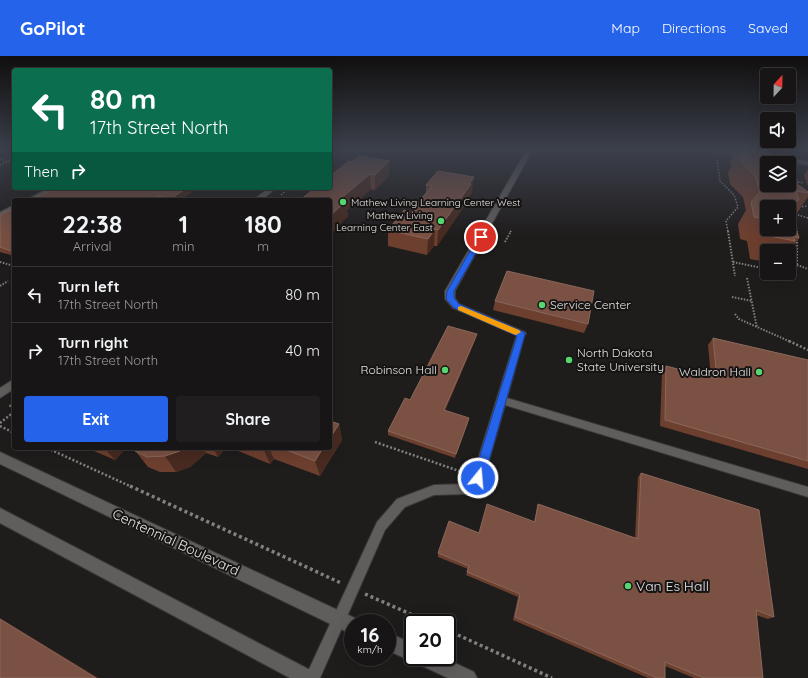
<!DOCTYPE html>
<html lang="en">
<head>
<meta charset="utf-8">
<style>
  body { margin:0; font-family:Quicksand,sans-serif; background:#201e1e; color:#f1f3f6; height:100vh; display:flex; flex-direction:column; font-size:15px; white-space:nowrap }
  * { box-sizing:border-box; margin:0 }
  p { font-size:13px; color:#9e9fa0 }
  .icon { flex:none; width:22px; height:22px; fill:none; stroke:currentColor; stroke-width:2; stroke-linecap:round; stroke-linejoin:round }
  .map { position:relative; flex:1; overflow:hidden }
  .drawer { position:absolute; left:12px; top:142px; width:320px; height:252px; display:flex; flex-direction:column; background:#171515; border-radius:4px; box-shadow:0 4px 16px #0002,0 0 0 1px #363434 }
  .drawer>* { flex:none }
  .banner { position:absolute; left:12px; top:12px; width:320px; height:122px; border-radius:4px; box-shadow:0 4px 16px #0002,0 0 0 1px #363434; background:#0b6e4f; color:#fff; overflow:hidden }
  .needle { width:26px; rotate:22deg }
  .buttons { position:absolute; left:760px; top:12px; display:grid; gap:8px }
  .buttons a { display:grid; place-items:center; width:36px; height:36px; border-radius:4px; background:#171515; box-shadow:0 4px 16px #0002,0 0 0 1px #363434; font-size:20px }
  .speed { position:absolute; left:344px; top:558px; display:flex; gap:8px; font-size:20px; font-weight:700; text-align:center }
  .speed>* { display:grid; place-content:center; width:52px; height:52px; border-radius:50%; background:#171515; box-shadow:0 4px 16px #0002,0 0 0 1px #363434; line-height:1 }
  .speed small { font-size:10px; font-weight:400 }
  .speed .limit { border:2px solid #111; border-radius:6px; background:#fff; color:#111 }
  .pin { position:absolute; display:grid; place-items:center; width:34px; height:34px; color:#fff; margin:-17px; border:2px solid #fff; border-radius:50%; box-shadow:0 1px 4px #0007 }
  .me { position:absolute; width:44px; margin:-22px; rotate:17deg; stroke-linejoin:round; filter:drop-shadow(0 0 3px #0008) }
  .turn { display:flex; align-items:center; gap:14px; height:84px; padding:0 12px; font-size:18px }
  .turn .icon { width:52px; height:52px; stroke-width:2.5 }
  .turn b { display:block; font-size:28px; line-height:34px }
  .then { display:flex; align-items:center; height:38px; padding:0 12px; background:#0003; gap:8px; font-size:15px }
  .eta { display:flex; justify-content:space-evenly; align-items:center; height:68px; text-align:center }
  .eta b { font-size:24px; font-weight:700; line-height:28px }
  .button { display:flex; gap:8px; margin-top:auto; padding:8px 12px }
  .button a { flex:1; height:46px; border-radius:4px; background:#2563eb; color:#fff; font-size:16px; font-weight:700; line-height:46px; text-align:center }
  .button a+a { background:#201e1e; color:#f1f3f6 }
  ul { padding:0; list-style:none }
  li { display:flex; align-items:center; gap:12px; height:56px; padding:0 12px; border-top:1px solid #363434 }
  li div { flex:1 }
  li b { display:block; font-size:15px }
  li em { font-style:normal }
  header { display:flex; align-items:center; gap:24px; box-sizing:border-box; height:56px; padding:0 20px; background:#2563eb; color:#fff }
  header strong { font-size:19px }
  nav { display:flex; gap:22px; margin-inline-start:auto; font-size:14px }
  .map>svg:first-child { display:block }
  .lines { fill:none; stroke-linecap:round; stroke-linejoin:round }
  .service-casing { stroke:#393737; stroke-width:2 }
  .minor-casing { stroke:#393737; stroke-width:2 }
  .tertiary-casing { stroke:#393737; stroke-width:2 }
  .path-far3 { stroke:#838080; stroke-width:1.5; stroke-dasharray:1.5 1.5; stroke-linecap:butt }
  .path-far2 { stroke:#838080; stroke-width:2; stroke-dasharray:1.5 1.5; stroke-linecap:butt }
  .path-far1 { stroke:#838080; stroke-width:2.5; stroke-dasharray:2 2; stroke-linecap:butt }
  .path { stroke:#838080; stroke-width:3.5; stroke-dasharray:3 3; stroke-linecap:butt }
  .service { fill:#605d5d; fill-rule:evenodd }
  .minor { fill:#605d5d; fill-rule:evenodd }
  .tertiary { fill:#605d5d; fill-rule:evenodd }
  .wall { fill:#6d3f2f }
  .shaded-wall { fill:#482a20 }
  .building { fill:#7a5143; stroke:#8a685c; fill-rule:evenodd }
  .route { fill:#2563eb; stroke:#184099 }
  .slow { fill:#f59e0b }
  .poi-dot { fill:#57d570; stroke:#161313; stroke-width:1.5 }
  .labels { text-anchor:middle; stroke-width:4; stroke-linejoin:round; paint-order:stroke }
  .far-poi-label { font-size:10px; fill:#e4e2e2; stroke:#161313; text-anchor:start }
  .poi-label { font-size:12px; fill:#e4e2e2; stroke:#161313; text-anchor:start }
  .near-street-label { font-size:14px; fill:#e4e2e2; stroke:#161313 }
  .near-poi-label { font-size:14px; fill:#e4e2e2; stroke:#161313; text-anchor:start }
</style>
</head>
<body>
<header>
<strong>GoPilot</strong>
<nav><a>Map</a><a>Directions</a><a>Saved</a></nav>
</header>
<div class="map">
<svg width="808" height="622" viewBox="0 0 808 622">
  <rect width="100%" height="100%" fill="#1f1c1c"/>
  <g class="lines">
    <g class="service-casing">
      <g id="service">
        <path d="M49 132H56L34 144H26Z"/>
        <path d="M14 149V153L0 160V156Z"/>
        <path d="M521 275 525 278 507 342 808 431V441L505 349 484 422 472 437 468 438 434 439 405 451 385 474 320 622H305L377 466 397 443 434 429 465 428 473 419 517 278Z"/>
      </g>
    </g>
    <g class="minor-casing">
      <g id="minor">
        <path d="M527 93H533L455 235V242L459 248 525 276 526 278 521 281 453 252 445 243V235Z"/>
        <path d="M0 396 359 564 360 567H353V578L347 576 0 408Z"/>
        <path d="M0 452 314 616 317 622H290L0 467Z"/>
        <path d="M387 576 413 588V601H442L474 616 477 622H448L416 607 415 605 413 606 387 594Z"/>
      </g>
    </g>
    <g class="tertiary-casing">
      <g id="tertiary">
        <path d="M701 93H715L808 105V109L704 95Z"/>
        <path d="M269 132H276L262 144H253Z"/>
        <path d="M14 323V333L0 342V332Z"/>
      </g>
    </g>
    <g class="path-far3">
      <path d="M674 93 695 96"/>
      <path d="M0 103 14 107"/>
      <path d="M330 103 343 93"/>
      <path d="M717 104 720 125 734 139 738 151 726 165 728 176"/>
      <path d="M0 109 14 103"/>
      <path d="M794 115 798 126 795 130"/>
      <path d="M789 121 797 124"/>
      <path d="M798 126 804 127"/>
      <path d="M281 139 289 132"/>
      <path d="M799 151 808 150"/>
      <path d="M794 157 797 176"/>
      <path d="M795 158 808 162"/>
      <path d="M510 176 511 175"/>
    </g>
    <g class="path-far2">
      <path d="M728 175 735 220"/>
      <path d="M505 186 511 175"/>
      <path d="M0 206 14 210"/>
      <path d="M733 206 767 213"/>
      <path d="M797 209 808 213"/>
      <path d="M789 212 797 209V175"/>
      <path d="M747 222 757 272"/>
      <path d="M0 230 8 225"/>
      <path d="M732 241 752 245"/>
      <path d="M735 258 739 263 791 286"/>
    </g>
    <g class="path-far1">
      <path d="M789 285 808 294"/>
      <path d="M0 367 14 356"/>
      <path d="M0 370 14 377"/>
      <path d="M375 386 465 417"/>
      <path d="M47 392 132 431"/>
    </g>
    <g class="path">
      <path d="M130 430 341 527"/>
      <path d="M365 538 431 567"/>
      <path d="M447 574 552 622"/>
    </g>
    <use href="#service" class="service"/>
    <use href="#minor" class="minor"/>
    <use href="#tertiary" class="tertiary"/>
  </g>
  <g class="wall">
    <path d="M737 93H768L767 107 808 136V141L795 160 791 159 799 182 789 196V195H767V206L750 203 747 185 740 183 738 168 746 154 743 141 730 128 728 117 731 111 730 106Z"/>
    <path d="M349 105 389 120 375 134 371 133 347 154 348 160 330 178V144Z"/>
    <path d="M808 113V130L804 119Z"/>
    <path d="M426 129 472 136 469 141V143L437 190H434L427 199 388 190V174L410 156 426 137Z"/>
    <path d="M190 134 191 137 180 144H31Z"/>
    <path d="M14 152V200L0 196V159Z"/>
    <path d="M495 245 588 268 584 277 493 254Z"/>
    <path d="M476 282 445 355 468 367 455 402 388 379V375L410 344Z"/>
    <path d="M713 282 808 304V413L660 370 662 317 666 310 711 322 708 289Z"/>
    <path d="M339 368 342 384 320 420 274 403 270 408 231 392H330Z"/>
    <path d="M87 392H126L115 404Z"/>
    <path d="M133 392H226L218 401 206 397 190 411 176 416H160L148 411Z"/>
    <path d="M641 417 774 561 768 563 756 559 763 622H694L665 610V622H648L513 564 518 541 466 519 468 513 438 501V497L479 477 534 465 537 452 538 448 635 482 638 421Z"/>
  </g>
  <g class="shaded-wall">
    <path d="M389 105V120L375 134V119Z"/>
    <path d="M370 118 371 133 347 154 348 160 331 178 330 160 340 143Z"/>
    <path d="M474 121 472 136 469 141V143L437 190 438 174Z"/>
    <path d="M186 132H194L190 134 191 137 180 144H170V143Z"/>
    <path d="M158 140 160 144H152Z"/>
    <path d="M435 173 434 190 427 199 428 183Z"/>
    <path d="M477 278 476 282 443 359 444 354Z"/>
    <path d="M469 362 468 367 455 402 456 398Z"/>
    <path d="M339 368 342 384 320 420 315 405 323 392H330V382Z"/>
    <path d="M104 392H126L115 404Z"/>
    <path d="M183 392H203L206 397 190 411 176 416 165 400Z"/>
    <path d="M213 392H226L218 401Z"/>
    <path d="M263 392H269L274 403 270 408Z"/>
    <path d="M0 562 99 622H96L0 563Z"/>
  </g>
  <g class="building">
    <path d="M742 93H768L772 107H767V129H789V122L808 136V137L796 135 799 143 790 155 799 182 793 180 795 185 765 179 761 162 754 161 751 146 760 136 755 120 742 107 739 96 743 97ZM767 151H789V173H767Z"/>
    <path d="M359 100 389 105 375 119 370 118 340 143 346 145 330 160V144H300L315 132H330V120L349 105 352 106Z"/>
    <path d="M438 115 474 121 469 128H471L438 174 435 173 428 183 388 174 404 154 410 156 432 130 426 129Z"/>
    <path d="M56 132H187L170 143 158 140 152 144H31Z"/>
    <path d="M14 152V196L0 191V159Z"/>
    <path d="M507 215 594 235 588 268 495 245Z"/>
    <path d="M448 270 477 278 444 354 469 362 456 398 388 375 405 342 410 344Z"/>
    <path d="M713 282 808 304V405L665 364 666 310 717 323Z"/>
    <path d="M14 346V352L9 350Z"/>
    <path d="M330 365 339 368 330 382Z"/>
    <path d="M132 392H183L180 395 165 400 147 401 135 395Z"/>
    <path d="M281 392H323L315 405Z"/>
    <path d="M641 417 759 454 774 561 756 554 763 622H704L665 606V622H657L515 561 520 538 467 516 469 510 438 497 449 465 479 477 487 448 535 466 538 448 638 483Z"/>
    <path d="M0 563 96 622H0Z"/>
  </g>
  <linearGradient id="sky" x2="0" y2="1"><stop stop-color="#110f0f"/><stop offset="0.52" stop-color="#3c404b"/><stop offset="1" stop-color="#3c404b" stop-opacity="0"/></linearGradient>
  <rect width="808" height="180" fill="url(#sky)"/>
  <path class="route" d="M479 179 485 181 454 235V242L459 248 524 276 525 278 484 422 482 425 478 427 474 425 473 422 517 280 454 252 446 243 447 235Z"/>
  <path class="slow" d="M461 250 519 274 521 276 516 279 513 278 458 254V251Z"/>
  <g class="poi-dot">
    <circle cx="343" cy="146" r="4"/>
    <circle cx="441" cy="165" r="4"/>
    <circle cx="542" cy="249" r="4"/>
    <circle cx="569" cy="304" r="4"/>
    <circle cx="445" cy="314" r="4"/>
    <circle cx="759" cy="316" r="4"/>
    <circle cx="628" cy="530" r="4"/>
  </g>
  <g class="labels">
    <g class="far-poi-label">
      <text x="351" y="150">Mathew Living Learning Center West</text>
      <text x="433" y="163" text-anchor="end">Mathew Living<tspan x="433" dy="12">Learning Center East</tspan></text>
    </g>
    <g class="poi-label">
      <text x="550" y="253">Service Center</text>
      <text x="577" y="301">North Dakota<tspan x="577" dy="14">State University</tspan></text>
      <text x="437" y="318" text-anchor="end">Robinson Hall</text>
      <text x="751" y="320" text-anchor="end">Waldron Hall</text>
    </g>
    <g class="near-street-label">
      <text transform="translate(176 486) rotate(25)" y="5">Centennial Boulevard</text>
    </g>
    <g class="near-poi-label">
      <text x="636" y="535">Van Es Hall</text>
    </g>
  </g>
</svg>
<div class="buttons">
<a><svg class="needle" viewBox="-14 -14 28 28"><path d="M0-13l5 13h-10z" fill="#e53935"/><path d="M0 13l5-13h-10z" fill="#9e9fa0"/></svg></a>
<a><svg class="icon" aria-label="sound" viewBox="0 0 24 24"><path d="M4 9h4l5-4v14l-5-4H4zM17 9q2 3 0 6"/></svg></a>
<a><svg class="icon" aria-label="layers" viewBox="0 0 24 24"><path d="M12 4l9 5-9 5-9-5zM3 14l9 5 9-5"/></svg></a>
<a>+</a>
<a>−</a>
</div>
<div class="speed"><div>16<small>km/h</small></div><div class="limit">20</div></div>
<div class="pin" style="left:481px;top:181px;background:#d93025"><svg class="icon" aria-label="arrive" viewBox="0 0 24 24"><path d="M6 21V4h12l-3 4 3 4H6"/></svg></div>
<svg class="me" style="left:478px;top:422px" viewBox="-20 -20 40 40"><circle r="17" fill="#2563eb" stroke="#fff" stroke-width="3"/><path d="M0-11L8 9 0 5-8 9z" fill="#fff"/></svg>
<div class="banner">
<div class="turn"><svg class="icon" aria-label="left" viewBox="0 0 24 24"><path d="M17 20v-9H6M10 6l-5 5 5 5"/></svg><div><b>80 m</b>17th Street North</div></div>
<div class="then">Then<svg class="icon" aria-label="right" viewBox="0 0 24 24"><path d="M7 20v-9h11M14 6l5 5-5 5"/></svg></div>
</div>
<section class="drawer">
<div class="eta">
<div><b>22:38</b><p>Arrival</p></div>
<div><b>1</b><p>min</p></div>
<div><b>180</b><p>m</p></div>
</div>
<ul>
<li><svg class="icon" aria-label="left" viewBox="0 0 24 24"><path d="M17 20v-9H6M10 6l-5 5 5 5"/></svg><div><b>Turn left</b><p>17th Street North</p></div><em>80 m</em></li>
<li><svg class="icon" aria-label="right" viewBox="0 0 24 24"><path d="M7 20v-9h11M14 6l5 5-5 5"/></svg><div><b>Turn right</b><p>17th Street North</p></div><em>40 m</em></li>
</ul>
<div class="button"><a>Exit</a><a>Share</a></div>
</section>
</div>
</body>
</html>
